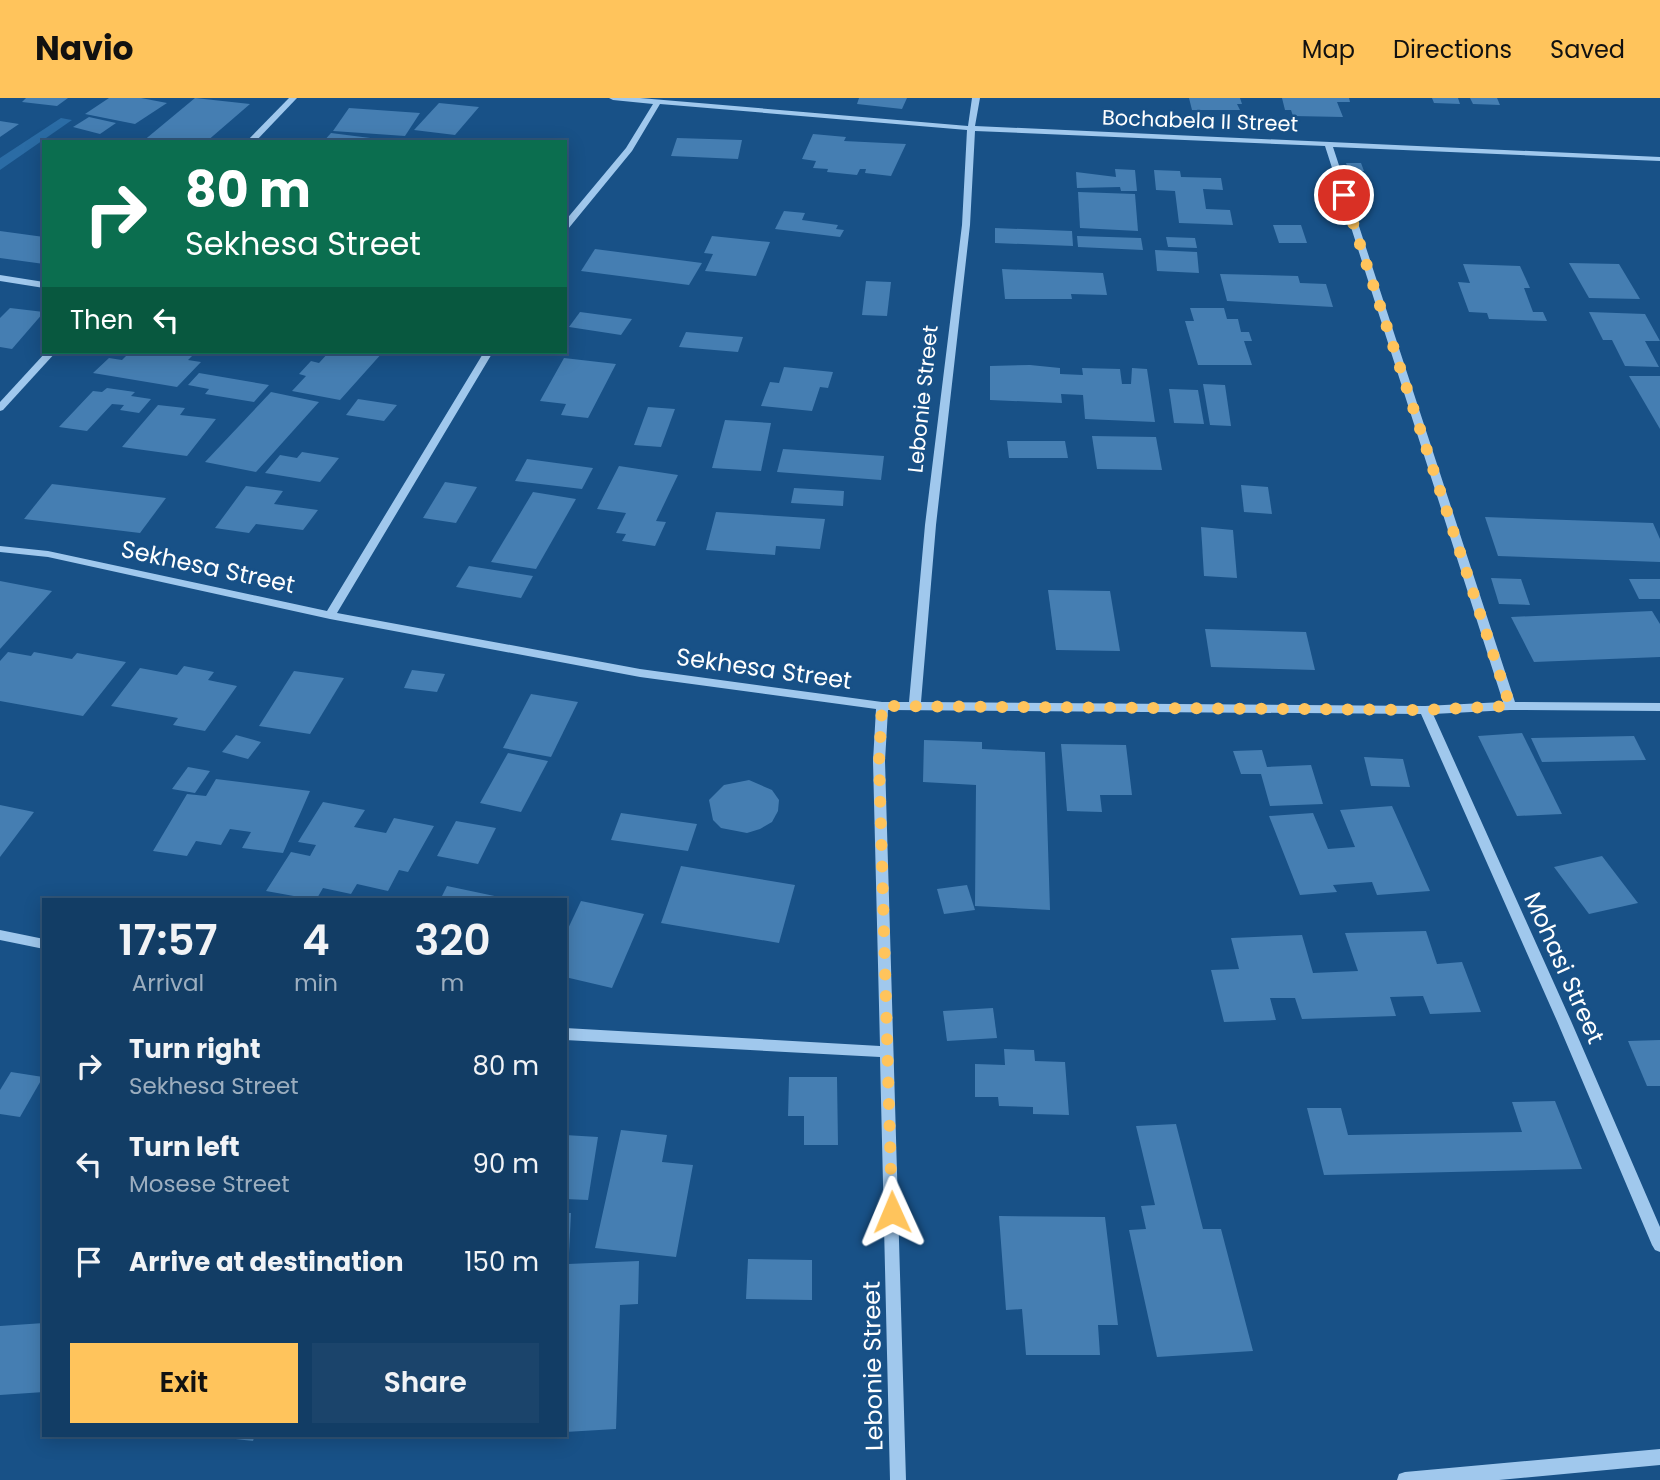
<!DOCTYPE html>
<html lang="en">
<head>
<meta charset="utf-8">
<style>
  body { margin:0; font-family:Poppins,sans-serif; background:#1b446b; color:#f1f3f6; height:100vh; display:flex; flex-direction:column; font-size:26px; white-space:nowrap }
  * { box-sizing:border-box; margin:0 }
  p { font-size:23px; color:#9caebf }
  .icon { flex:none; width:38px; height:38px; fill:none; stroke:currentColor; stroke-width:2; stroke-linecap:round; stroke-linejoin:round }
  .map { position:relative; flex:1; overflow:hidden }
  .sheet { position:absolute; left:42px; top:800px; width:525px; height:539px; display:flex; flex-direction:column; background:#123d65; border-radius:0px; box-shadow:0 4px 18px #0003,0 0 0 2px #315679 }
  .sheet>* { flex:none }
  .banner { position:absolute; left:42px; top:42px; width:525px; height:214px; border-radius:0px; box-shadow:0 4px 18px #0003,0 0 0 2px #315679; background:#0b6e4f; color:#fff; overflow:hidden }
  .pin { position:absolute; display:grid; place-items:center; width:60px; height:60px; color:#fff; margin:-30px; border:4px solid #fff; border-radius:50%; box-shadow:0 2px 7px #0007 }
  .me { position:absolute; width:77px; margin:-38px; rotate:359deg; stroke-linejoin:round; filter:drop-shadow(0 0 5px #0008) }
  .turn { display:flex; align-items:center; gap:24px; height:147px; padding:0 28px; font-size:32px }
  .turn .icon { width:91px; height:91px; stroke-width:2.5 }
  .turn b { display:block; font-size:49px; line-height:60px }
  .then { display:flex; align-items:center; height:66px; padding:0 28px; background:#0003; gap:14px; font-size:26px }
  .eta { display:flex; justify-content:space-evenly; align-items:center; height:119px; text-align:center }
  .eta b { font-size:42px; font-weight:600; line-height:49px }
  .cta { display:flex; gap:14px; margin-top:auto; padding:14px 28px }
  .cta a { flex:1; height:80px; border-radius:0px; background:#ffc45c; color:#111; font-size:28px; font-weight:600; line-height:80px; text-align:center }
  .cta a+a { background:#1b446b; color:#f1f3f6 }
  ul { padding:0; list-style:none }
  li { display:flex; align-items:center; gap:21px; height:98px; padding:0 28px }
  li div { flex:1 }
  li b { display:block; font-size:26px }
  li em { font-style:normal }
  header { display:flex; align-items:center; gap:42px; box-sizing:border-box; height:98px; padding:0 35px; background:#ffc45c; color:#111 }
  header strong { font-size:33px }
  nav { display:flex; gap:38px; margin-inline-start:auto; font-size:24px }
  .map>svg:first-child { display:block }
  .green { fill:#2b6ca5 }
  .building { fill:#457eb2 }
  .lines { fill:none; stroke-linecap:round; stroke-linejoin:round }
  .minor { fill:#a0c8ed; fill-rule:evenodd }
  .route { stroke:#ffc45c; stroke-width:12; stroke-dasharray:0 21.6 }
  .labels { text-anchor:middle; stroke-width:5; stroke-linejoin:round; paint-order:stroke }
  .far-street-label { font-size:21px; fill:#fff; stroke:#185187 }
  .street-label { font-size:24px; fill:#fff; stroke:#185187 }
</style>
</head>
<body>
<header>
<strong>Navio</strong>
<nav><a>Map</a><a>Directions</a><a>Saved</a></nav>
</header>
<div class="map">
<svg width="1660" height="1382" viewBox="0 0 1660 1382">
  <rect width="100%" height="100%" fill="#185187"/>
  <path class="green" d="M61 20 72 22 0 72V60Z"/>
  <g class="building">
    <path d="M26 0H68L57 8 22 4Z"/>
    <path d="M109 0H141L167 5 135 26 85 16Z"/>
    <path d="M195 0 250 6 206 44H142Z"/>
    <path d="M859 0H907L902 11 857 6Z"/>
    <path d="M1189 0H1240L1242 6H1237L1240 12H1192Z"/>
    <path d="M1282 0H1349L1350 4H1337L1343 19 1293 18 1291 12H1285Z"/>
    <path d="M1432 0H1458L1460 6 1434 5Z"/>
    <path d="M1470 0H1497L1500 7 1473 6Z"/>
    <path d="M439 5 479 9 455 37 414 32Z"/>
    <path d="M349 10 420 15 405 38 333 33Z"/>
    <path d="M89 19 116 25 100 36 73 29Z"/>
    <path d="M0 23 19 26 0 39Z"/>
    <path d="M331 35 386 42V44H323Z"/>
    <path d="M813 36 846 39 844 43 906 46 891 78 865 75 866 71H860L857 77 827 74 828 71 813 70 816 63 802 61Z"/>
    <path d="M677 40 742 42 738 61 671 58Z"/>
    <path d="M1346 65H1361L1364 73H1349Z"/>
    <path d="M1115 71 1135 72 1137 93H1121L1120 89 1077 90 1076 74 1116 79Z"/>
    <path d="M1154 72 1180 73 1181 79 1221 80 1223 92 1203 91 1206 111 1230 112 1233 127 1179 125 1175 93 1156 92Z"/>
    <path d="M1078 94 1135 96 1138 133 1080 130Z"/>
    <path d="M784 113 805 115 802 122 838 127 836 131 844 132 840 139 775 131Z"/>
    <path d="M1273 127H1301L1307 145H1279Z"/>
    <path d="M995 130 1072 133 1073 148 995 145Z"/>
    <path d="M0 133 44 139V166L0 160Z"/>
    <path d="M712 138 770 144 756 178 705 173 713 156 704 155Z"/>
    <path d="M1077 138 1141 140 1143 152 1078 149Z"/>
    <path d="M1166 139 1195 140 1197 150 1168 149Z"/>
    <path d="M595 151 702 165 689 187 581 173Z"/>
    <path d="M1155 152 1197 154 1199 175 1157 173Z"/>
    <path d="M1569 165 1619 166 1640 201 1589 200Z"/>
    <path d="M1463 166 1520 168 1530 190H1524L1533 214H1543L1547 223 1489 221 1487 215 1469 214 1458 184 1470 185Z"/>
    <path d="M1002 171 1103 175 1107 197 1071 196 1072 201H1005Z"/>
    <path d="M1220 176 1298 178 1300 185 1326 186 1333 209 1227 203Z"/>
    <path d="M866 183 891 184 887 218 862 217Z"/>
    <path d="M10 210 44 214 12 251 0 249V220Z"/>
    <path d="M1190 210H1224L1227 221H1238L1241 234H1249L1252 243H1244L1252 267H1198L1185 223H1194Z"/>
    <path d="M580 214 632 221 621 237 569 229Z"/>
    <path d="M1589 214 1645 216 1660 243H1645L1659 269 1625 268 1612 242H1603Z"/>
    <path d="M686 234 743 239 738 254 679 249Z"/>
    <path d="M130 254H173L193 257 188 262 201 264 177 289 93 275 109 260 122 262Z"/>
    <path d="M329 254H383L340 302 292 293 306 278 299 276 311 263 319 265Z"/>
    <path d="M564 260 616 266 588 320 561 317 566 306 540 303Z"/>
    <path d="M1030 267 1060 270V276L1083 277 1082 270 1120 271 1122 286H1131L1132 270 1147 271 1155 324 1085 321 1083 297 1061 296 1062 305 990 302V268Z"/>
    <path d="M784 269 833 274 828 290 820 289 812 313 761 308 770 284 779 285Z"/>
    <path d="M199 275 269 287 254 304 205 296 209 291 188 287Z"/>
    <path d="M1629 278H1660V331Z"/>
    <path d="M1203 286 1225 287 1231 328 1210 327Z"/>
    <path d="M107 290 135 294 131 298 151 301 139 315 120 312 124 307 112 306 87 333 59 329 93 293 102 294Z"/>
    <path d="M1169 291 1198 292 1204 326 1174 325Z"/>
    <path d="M271 294 319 304 256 374 205 364Z"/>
    <path d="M358 301 397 307 384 323 346 317Z"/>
    <path d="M158 307 185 310 180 317 216 321 187 358 122 349Z"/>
    <path d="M648 309 675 311 661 349 634 347Z"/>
    <path d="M725 322 771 325 761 373 712 370Z"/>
    <path d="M1092 338 1156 339 1162 372 1097 371Z"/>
    <path d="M1007 343H1065L1068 360H1009Z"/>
    <path d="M783 351 884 358 881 382 777 374Z"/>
    <path d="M302 354 339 360 320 384 265 375 280 357 297 360Z"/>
    <path d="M527 361 593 370 582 391 515 383Z"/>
    <path d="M619 368 678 377 656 423 666 424 655 448 622 443 626 436 616 435 626 415 597 411Z"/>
    <path d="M445 384 477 389 456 425 423 420Z"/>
    <path d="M52 386 166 400 140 435 24 421Z"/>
    <path d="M1241 387 1268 389 1272 416 1244 414Z"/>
    <path d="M246 388 283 393 274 406 318 412 303 432 256 426 249 435 215 430Z"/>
    <path d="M794 390 844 393 843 408 791 405Z"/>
    <path d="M533 394 576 401 536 471 491 464Z"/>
    <path d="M716 414 825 421 820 451 776 448 775 457 706 452Z"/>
    <path d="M1485 419 1653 425 1660 441V464L1498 458Z"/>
    <path d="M1201 429 1233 432 1237 480 1204 478Z"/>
    <path d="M469 468 533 478 521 500 456 489Z"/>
    <path d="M1491 480 1521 481 1530 507 1499 506Z"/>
    <path d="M1629 481H1660V501H1639Z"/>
    <path d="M0 483 52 493 0 551Z"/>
    <path d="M1048 492 1110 493 1120 553 1056 552Z"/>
    <path d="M1652 513 1660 526V559L1534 564 1511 519Z"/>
    <path d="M1205 531 1306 534 1315 572 1211 569Z"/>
    <path d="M8 554 31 558 34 554 72 561 77 555 126 564 83 618 0 603V563Z"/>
    <path d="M184 568 214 574 208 582 237 588 205 633 173 627 178 620 111 608 140 570 177 577Z"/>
    <path d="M412 572 445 576 437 594 404 590Z"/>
    <path d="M294 573 344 580 310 636 259 628Z"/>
    <path d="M531 596 578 604 551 659 503 650Z"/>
    <path d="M1522 635 1562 716 1517 718 1478 638Z"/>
    <path d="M236 637 261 644 248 661 222 654Z"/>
    <path d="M1634 638 1646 662 1542 664 1531 640Z"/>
    <path d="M924 642 982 644V651L1045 654 1050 812 975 808 976 687 923 684Z"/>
    <path d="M1061 646 1126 647 1132 697H1100L1102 714 1067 713Z"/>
    <path d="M1262 652 1267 669 1311 667 1323 706 1270 708 1261 676H1241L1233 653Z"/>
    <path d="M508 655 548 663 521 714 480 705Z"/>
    <path d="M1364 659 1403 661 1410 689 1371 688Z"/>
    <path d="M188 669 210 673 195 695 172 691Z"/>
    <path d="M216 681 310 693 283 755 242 750 251 734 230 731 221 747 196 743 187 758 153 753 187 696 206 698Z"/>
    <path d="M749 682 772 692 779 702 778 713 772 724 760 731 747 735 721 730 713 722 709 702 724 687Z"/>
    <path d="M323 704 365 712 354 729 386 735 394 720 434 728 408 774 399 772 388 793 357 786 351 796 323 790 316 802 266 793 291 754 310 758 316 747 298 744Z"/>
    <path d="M0 707 34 714 0 759Z"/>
    <path d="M1392 708 1430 793 1377 797 1372 784 1333 787 1337 794 1300 797 1269 718 1313 715 1328 751 1355 749 1340 712Z"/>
    <path d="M621 715 697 726 688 753 611 742Z"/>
    <path d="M456 723 496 730 478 766 437 758Z"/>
    <path d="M1602 758 1638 805 1589 816 1554 769Z"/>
    <path d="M681 768 795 787 779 845 661 825Z"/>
    <path d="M967 787 975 812 944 816 937 791Z"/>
    <path d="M447 788 504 800V802H440Z"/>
    <path d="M581 803 644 816 612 890 565 879V837Z"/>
    <path d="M1426 833 1437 866 1462 864 1481 914 1430 916 1423 898 1390 899 1396 918 1302 921 1295 900H1270L1276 922 1224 924 1211 872 1239 871 1231 840 1302 837 1313 875 1358 873 1345 835Z"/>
    <path d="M993 910 997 940 947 943 943 913Z"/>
    <path d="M1660 942V988H1647L1628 943Z"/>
    <path d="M1004 951 1034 952 1035 963 1065 964 1069 1017 1033 1016V1009L999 1008 998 999H975V966L1005 967Z"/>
    <path d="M11 974 43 979 20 1019 0 1016V992Z"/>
    <path d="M789 979H837L838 1047H804V1018H788Z"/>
    <path d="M1555 1003 1582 1071 1324 1077 1307 1010H1341L1348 1037 1522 1034 1512 1004Z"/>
    <path d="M1176 1026 1203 1131H1221L1253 1253 1157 1259 1129 1132 1146 1131 1141 1108 1155 1107 1136 1028Z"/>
    <path d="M621 1032 667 1037 662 1064 693 1067 676 1159 595 1150Z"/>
    <path d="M565 1037 598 1039 588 1102 565 1101Z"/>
    <path d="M565 1115H571L569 1155 565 1156Z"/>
    <path d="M999 1118 1105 1119 1118 1227H1098L1100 1257H1026L1022 1211 1006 1212Z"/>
    <path d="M748 1161 812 1162V1202L746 1201Z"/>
    <path d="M639 1163 638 1206 620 1207 616 1331 565 1334 568 1166Z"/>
    <path d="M44 1225V1294L0 1297V1228Z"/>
    <path d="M201 1337H255L253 1343Z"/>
  </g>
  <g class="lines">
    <g class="minor">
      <path d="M289 0H297L255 44H246Z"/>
      <path d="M609 0H640L968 28 972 0H980L975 28 1660 59V63L1333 49 1515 604 1660 605V613L1510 612 1433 616 1571 923 1660 1129V1154L1655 1152 1652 1147 1557 923 1421 616 888 612 885 663 906 1382H890L880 959 565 942V930L880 948 873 663 876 611 640 579 330 521 48 459 0 454V448L48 453 327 513 484 254H493L337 515 640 571 882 604H909L925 427 962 127 967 32 660 6 632 53 568 131H565V123L626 50 653 6 613 2ZM975 33 1325 48 1503 604 1425 608 921 604 936 427 970 127Z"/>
      <path d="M0 177 44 184V190L0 183Z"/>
      <path d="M46 254H56L3 312 0 313V304Z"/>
      <path d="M0 832 44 841V851L0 842Z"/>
      <path d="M1660 1351V1367L1499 1382H1397L1399 1376 1405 1374Z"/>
    </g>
  </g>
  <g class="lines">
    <path class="route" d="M892 1114 879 663 882 608 1425 612 1510 608 1344 97"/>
  </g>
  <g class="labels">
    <g class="far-street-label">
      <text transform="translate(1200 23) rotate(2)" y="7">Bochabela II Street</text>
      <text transform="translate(923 301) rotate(-84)" y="7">Lebonie Street</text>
    </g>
    <g class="street-label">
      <text transform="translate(208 469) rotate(12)" y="8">Sekhesa Street</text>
      <text transform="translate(764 571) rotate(8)" y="8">Sekhesa Street</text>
      <text transform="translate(1564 870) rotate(66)" y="8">Mohasi Street</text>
      <text transform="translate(873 1268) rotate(-91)" y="8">Lebonie Street</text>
    </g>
  </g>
</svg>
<div class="pin" style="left:1344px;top:97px;background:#d93025"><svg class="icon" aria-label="arrive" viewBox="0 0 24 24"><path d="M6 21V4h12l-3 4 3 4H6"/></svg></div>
<svg class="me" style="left:892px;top:1114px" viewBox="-20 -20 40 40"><path d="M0-17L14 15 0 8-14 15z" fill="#ffc45c" stroke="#fff" stroke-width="4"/></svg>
<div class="banner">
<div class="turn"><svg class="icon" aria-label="right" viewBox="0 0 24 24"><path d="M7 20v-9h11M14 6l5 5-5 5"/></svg><div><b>80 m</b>Sekhesa Street</div></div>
<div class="then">Then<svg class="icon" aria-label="left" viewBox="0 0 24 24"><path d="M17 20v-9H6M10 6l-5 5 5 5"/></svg></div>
</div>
<section class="sheet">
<div class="eta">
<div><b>17:57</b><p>Arrival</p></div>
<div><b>4</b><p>min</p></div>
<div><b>320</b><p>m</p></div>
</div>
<ul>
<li><svg class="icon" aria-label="right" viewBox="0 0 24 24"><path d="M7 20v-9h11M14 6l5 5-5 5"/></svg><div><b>Turn right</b><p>Sekhesa Street</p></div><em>80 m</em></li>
<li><svg class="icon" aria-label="left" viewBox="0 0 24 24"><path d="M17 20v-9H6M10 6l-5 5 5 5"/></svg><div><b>Turn left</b><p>Mosese Street</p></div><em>90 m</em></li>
<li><svg class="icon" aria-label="arrive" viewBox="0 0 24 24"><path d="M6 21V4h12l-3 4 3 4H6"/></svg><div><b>Arrive at destination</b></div><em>150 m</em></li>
</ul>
<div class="cta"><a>Exit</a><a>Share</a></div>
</section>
</div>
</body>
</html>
